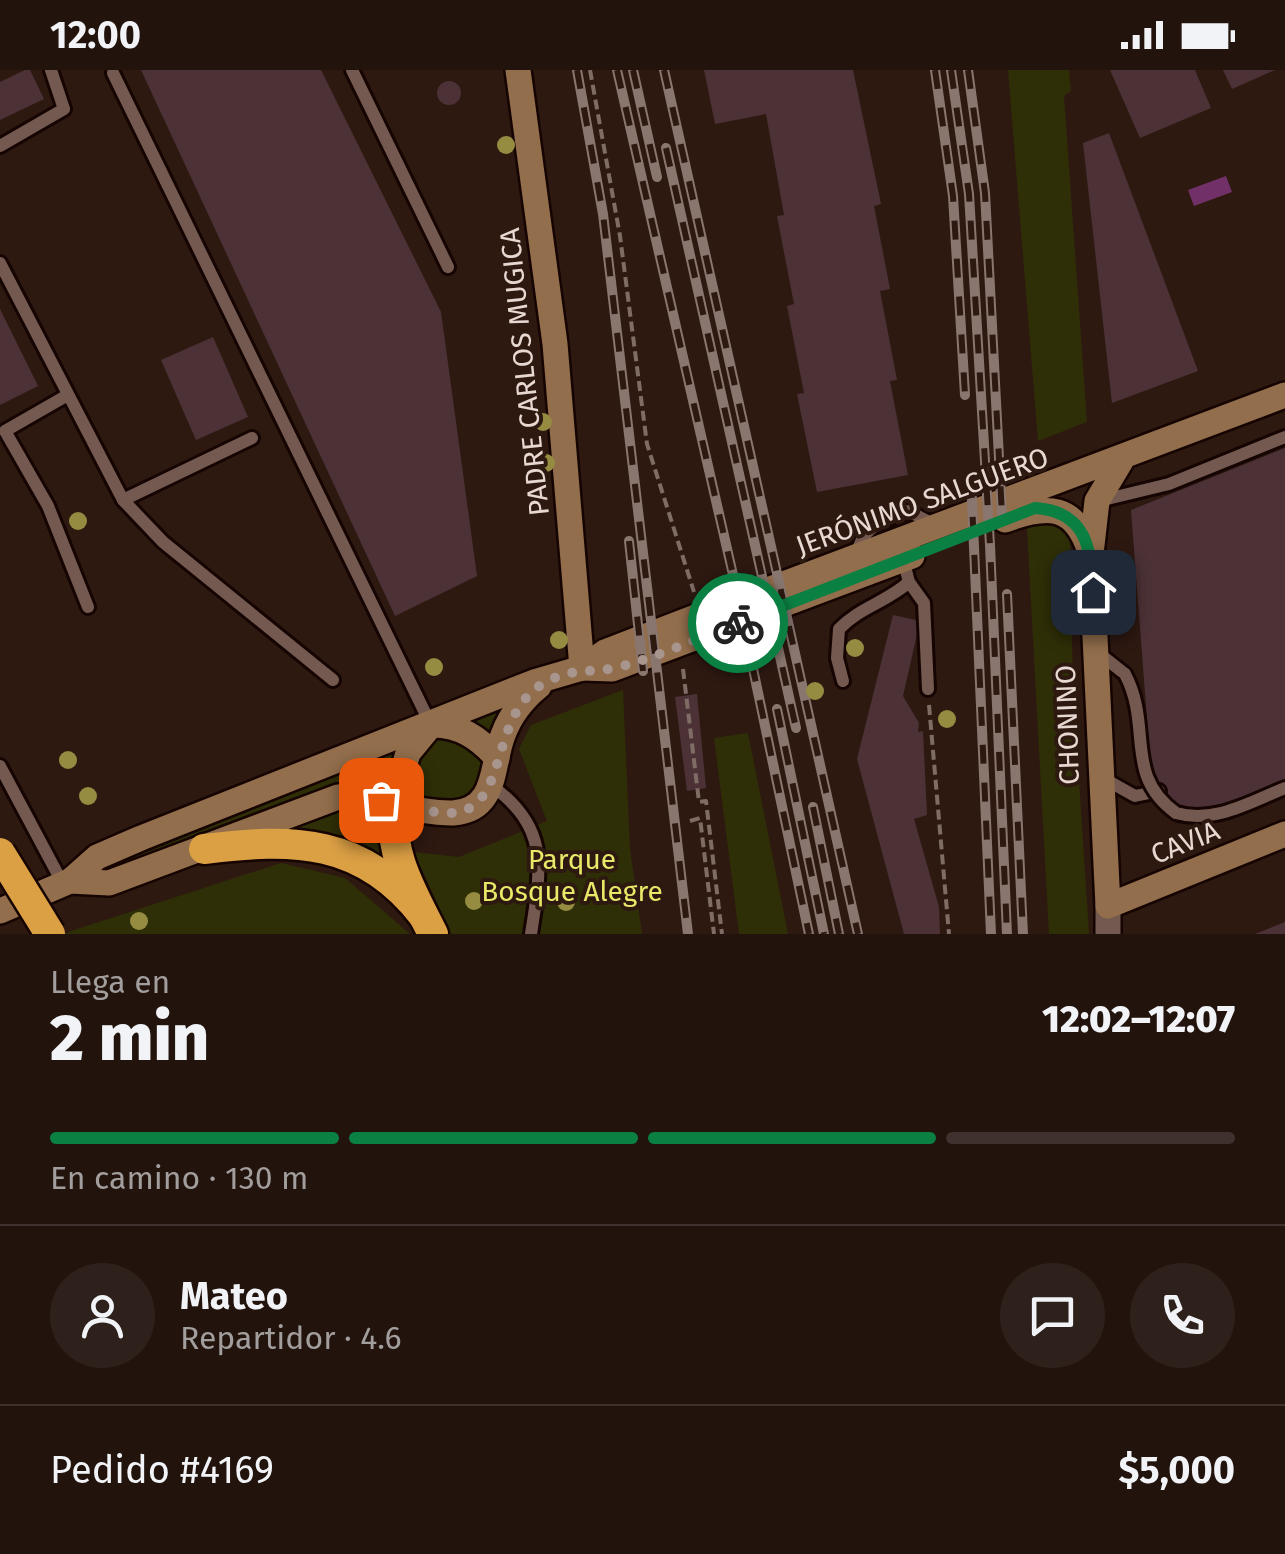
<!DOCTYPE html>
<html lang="es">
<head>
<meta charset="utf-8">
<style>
	:root { --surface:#22130d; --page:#2e201b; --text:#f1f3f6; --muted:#a29e9d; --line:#3f322e; --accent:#0b8043 }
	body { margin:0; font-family:"Fira Sans",sans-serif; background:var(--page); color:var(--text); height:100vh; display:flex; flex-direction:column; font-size:38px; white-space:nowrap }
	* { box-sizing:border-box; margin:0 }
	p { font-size:32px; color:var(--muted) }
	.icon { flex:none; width:55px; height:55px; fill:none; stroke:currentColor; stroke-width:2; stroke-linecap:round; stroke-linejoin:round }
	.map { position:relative; height:864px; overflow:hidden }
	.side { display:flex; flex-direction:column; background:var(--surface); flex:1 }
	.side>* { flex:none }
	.pin { position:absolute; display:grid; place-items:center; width:85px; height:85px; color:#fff; margin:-42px; border-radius:20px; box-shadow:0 5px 15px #0006 }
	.courier { position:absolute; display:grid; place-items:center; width:100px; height:100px; margin:-50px; border:8px solid #0b8043; border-radius:50%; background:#fff; color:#222; box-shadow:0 2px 12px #0007 }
	.overview em { font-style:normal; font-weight:800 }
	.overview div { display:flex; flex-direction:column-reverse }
	.overview { display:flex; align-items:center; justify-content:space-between; height:170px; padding:0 50px }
	h1 { font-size:65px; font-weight:800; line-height:75px }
	.bar { display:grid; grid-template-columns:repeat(4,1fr); gap:15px 10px; align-content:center; height:120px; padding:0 50px }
	.bar i { height:12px; border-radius:8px; background:var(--line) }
	.bar .on { background:var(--accent) }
	.bar p { grid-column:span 4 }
	.line { display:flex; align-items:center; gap:25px; padding:0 50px; border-top:2px solid var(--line) }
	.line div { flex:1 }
	.round { display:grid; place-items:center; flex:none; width:105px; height:105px; border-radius:52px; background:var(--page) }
	.status { display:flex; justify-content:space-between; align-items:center; height:70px; padding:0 50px; background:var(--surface); direction:ltr }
	.status svg { height:28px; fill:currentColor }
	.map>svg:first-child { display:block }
</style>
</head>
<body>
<div class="status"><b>12:00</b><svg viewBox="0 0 49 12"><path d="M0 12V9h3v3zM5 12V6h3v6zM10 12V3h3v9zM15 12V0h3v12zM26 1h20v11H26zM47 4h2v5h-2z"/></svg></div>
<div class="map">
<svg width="1285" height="864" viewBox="0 0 1285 864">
	<rect width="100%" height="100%" fill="#2e1911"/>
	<!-- green -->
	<g fill="#2f2f07">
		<path d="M 1008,0 L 1069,0 L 1071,21 L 1064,26 L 1087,352 L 1038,371 Z"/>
		<path d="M 1046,449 L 1066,458 L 1070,471 L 1073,619 L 1089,864 L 1049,864 L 1027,458 Z"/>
		<path d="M 534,620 L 479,732 L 395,733 L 410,828 L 289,772 L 109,813 L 83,798 Z"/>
		<path d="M 623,620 L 630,779 L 642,864 L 451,864 L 414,782 L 459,787 L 547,751 L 519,679 L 531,655 Z"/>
		<path d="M 748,663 L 788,864 L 739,864 L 714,668 Z"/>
		<path d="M 281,793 L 345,808 L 410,864 L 62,864 Z"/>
	</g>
	<!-- water -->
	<path fill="#723069" d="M 1226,106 L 1232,122 L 1194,136 L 1188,120 Z"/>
	<!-- building -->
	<g fill="#4c3237">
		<path d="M 25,0 L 30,0 L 44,29 L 0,50 L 0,12 Z"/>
		<path d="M 141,0 L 321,0 L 441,242 L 477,506 L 395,546 Z"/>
		<path d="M 704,0 L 853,0 L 881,134 L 874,136 L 890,219 L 880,221 L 897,310 L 890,311 L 908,405 L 817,422 L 797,324 L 804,323 L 787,236 L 794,234 L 777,146 L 784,145 L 766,44 L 715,54 Z"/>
		<path d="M 1110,0 L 1195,0 L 1211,38 L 1140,68 Z"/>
		<path d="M 1223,0 L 1275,0 L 1232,19 Z"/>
		<circle cx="449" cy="23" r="12"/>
		<path d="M 1109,63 L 1198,301 L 1112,333 L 1083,73 Z"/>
		<path d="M 0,239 L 38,316 L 0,335 Z"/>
		<path d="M 213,267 L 248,347 L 196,370 L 161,290 Z"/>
		<path d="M 1285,378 L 1285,712 L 1214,740 L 1181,738 L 1155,713 L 1150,688 L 1131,440 Z"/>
		<path d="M 893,545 L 920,551 L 903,626 L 919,653 L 918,662 L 923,661 L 927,745 L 914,749 L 939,837 L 940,864 L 904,864 L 857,689 Z"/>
		<path d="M 697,624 L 706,718 L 687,721 L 675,627 Z"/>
		<path d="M 1285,852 L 1285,864 L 1255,864 Z"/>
	</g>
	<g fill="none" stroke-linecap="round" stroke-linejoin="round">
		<!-- lane casing -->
		<g stroke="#150401" stroke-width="18">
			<g id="lane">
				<path d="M 352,0 L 448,197"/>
				<path d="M 113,3 L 431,655"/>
				<path d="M 0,76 L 64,39 L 51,0"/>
				<path d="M 0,193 L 123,430 L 163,472 L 333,610"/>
				<path d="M 66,326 L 5,361 L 48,436 L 88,537"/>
				<path d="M 123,430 L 252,368"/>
				<path d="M 1099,431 L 1169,414 L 1285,367"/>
				<path d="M 856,488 C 861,456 881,452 908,441 L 937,456"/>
				<path d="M 903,489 L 909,512 L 924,533 L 928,619"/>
				<path d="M 1096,581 L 1125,604"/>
				<path d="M 843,611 L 837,588 L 839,559 C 860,537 887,532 909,512"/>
				<path d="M 0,696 L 63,814"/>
				<path d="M 1101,707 L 1135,726 L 1159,721"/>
				<path d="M 492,716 C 550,758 541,799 531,864"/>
				<path d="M 1176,743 C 1214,754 1250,732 1285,718"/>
			</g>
		</g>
		<!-- street casing -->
		<g stroke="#150401" stroke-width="30">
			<path id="street" d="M 1108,836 L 1108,864"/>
		</g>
		<!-- secondary casing -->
		<g stroke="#150401" stroke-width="30">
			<g id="secondary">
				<path d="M 518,0 L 555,274 L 582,598"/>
				<path d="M 1121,391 L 1097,431 L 1091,484 L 1108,836 L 1285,764"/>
				<path d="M 1005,450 C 1048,434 1075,434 1090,482"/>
				<path d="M 582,598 L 612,599 L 912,486"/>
				<path d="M 394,732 L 408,683 L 431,655 C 459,654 479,668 497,688"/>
				<path d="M 70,811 L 109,813 L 338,727 C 377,725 414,744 453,743 C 498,740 491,695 503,665 C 510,646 523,629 539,616"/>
				<path d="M 0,841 L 70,811 L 97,787 L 141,768 L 534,612 L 582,598 L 605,582 L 701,545 L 1285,325"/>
			</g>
		</g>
		<!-- highway casing -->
		<g stroke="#150401" stroke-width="35">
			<g id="highway">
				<path d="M 394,732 C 388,783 411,820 433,864"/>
				<path d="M 204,779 C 293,768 363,768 423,845"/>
			</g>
		</g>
		<!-- path -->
		<g stroke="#7f6c65" stroke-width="4" stroke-dasharray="10 5" stroke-linecap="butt">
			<path d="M 590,0 L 620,166 L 647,374 L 694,522"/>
			<path d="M 683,599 L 699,732 L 706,731 L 722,864"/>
			<path d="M 929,635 L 949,864"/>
			<path d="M 690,751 L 700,748 L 714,864"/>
		</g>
		<!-- lane -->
		<use href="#lane" stroke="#73594f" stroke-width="12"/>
		<!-- street -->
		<use href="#street" stroke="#73594f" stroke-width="25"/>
		<!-- secondary -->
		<use href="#secondary" stroke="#926e4c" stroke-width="25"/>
		<!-- highway -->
		<use href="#highway" stroke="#db9f44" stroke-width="30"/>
		<!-- rail casing -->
		<g stroke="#89766f" stroke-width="10">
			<g id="rail">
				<path d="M 577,0 L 603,144 L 688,864"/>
				<path d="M 617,0 L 734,509 L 809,864"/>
				<path d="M 633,0 L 657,107"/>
				<path d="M 664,0 L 858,864"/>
				<path d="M 935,0 L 953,126 L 965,325"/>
				<path d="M 951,0 L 969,124 L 990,475 L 1007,864"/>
				<path d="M 968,0 L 985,123 L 1002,445"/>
				<path d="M 666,78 L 796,658"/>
				<path d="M 971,409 L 991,864"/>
				<path d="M 629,471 L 643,601"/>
				<path d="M 1007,524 L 1023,864"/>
				<path d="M 777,639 L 824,864"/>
				<path d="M 813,737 L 839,864"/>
			</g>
		</g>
		<!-- rail -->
		<use href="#rail" stroke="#2e1911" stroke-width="6" stroke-dasharray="19" stroke-linecap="butt"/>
		<!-- lane-bridge casing -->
		<g stroke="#150401" stroke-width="18" stroke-linecap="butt">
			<path id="lane-bridge" d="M 1125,604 C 1153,657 1123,705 1176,743"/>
		</g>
		<!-- highway-bridge casing -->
		<g stroke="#150401" stroke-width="35" stroke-linecap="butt">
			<path id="highway-bridge" d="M 0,783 L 50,864"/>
		</g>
		<!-- lane-bridge -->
		<use href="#lane-bridge" stroke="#73594f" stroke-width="12"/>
		<!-- highway-bridge -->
		<use href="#highway-bridge" stroke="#db9f44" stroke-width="30"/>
	</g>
	<!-- trees -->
	<g fill="#958b41">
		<circle cx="506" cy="75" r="9"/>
		<circle cx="543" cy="352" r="9"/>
		<circle cx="546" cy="393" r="9"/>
		<circle cx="78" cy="451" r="9"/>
		<circle cx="559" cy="570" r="9"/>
		<circle cx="855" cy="578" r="9"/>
		<circle cx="434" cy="597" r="9"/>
		<circle cx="815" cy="621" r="9"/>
		<circle cx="947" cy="649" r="9"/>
		<circle cx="68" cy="690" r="9"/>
		<circle cx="88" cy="726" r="9"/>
		<circle cx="474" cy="831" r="9"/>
		<circle cx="566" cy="832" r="9"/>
		<circle cx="139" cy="851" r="9"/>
	</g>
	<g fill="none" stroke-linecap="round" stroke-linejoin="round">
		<!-- done -->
		<path stroke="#a7958e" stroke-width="10" stroke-dasharray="0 18" d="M 381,730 C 403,734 427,743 449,743 C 513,742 485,642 548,611 C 573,598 590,603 615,598 C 656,588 698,568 738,553"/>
		<!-- route -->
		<path stroke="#0b8043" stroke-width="12" d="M 738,553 L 1035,438 C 1086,441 1092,479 1093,522"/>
	</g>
	<g text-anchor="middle" stroke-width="8" stroke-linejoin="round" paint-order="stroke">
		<!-- street labels -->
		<g font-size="28" fill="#e8d8d2" stroke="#2e1911">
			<text transform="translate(524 302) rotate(-96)" y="10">PADRE CARLOS MUGICA</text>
			<text transform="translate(922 431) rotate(-20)" y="10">JERÓNIMO SALGUERO</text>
			<text transform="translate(1067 655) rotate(-92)" y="10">CHONINO</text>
			<text transform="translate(1185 772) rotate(-22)" y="10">CAVIA</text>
		</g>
		<!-- park labels -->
		<g font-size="28" fill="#e9e868" stroke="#2e1911">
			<text x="572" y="799">Parque<tspan x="572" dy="32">Bosque Alegre</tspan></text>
		</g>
	</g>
</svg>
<div class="pin" style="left:381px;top:730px;background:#ea580c"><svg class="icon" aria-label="bag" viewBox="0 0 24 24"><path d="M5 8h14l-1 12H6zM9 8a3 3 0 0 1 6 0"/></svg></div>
<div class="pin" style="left:1093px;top:522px;background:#1f2937"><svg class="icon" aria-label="home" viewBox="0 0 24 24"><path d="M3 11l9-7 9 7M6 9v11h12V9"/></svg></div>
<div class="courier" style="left:738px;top:553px"><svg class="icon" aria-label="bike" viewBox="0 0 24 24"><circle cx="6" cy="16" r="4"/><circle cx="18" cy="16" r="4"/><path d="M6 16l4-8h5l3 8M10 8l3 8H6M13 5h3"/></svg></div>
</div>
<section class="side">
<div class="overview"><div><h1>2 min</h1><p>Llega en</p></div><em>12:02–12:07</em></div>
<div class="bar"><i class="on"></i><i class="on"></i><i class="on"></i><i></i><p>En camino · 130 m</p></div>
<div class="line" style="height:180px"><a class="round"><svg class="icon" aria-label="person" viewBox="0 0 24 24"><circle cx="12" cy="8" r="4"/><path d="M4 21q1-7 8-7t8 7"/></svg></a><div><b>Mateo</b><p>Repartidor · 4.6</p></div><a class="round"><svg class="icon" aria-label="chat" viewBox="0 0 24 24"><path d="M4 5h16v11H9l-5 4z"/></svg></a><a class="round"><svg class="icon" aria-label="phone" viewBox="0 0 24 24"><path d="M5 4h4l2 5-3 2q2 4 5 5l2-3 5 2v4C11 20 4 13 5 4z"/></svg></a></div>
<div class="line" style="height:130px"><div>Pedido #4169</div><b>$5,000</b></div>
</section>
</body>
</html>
